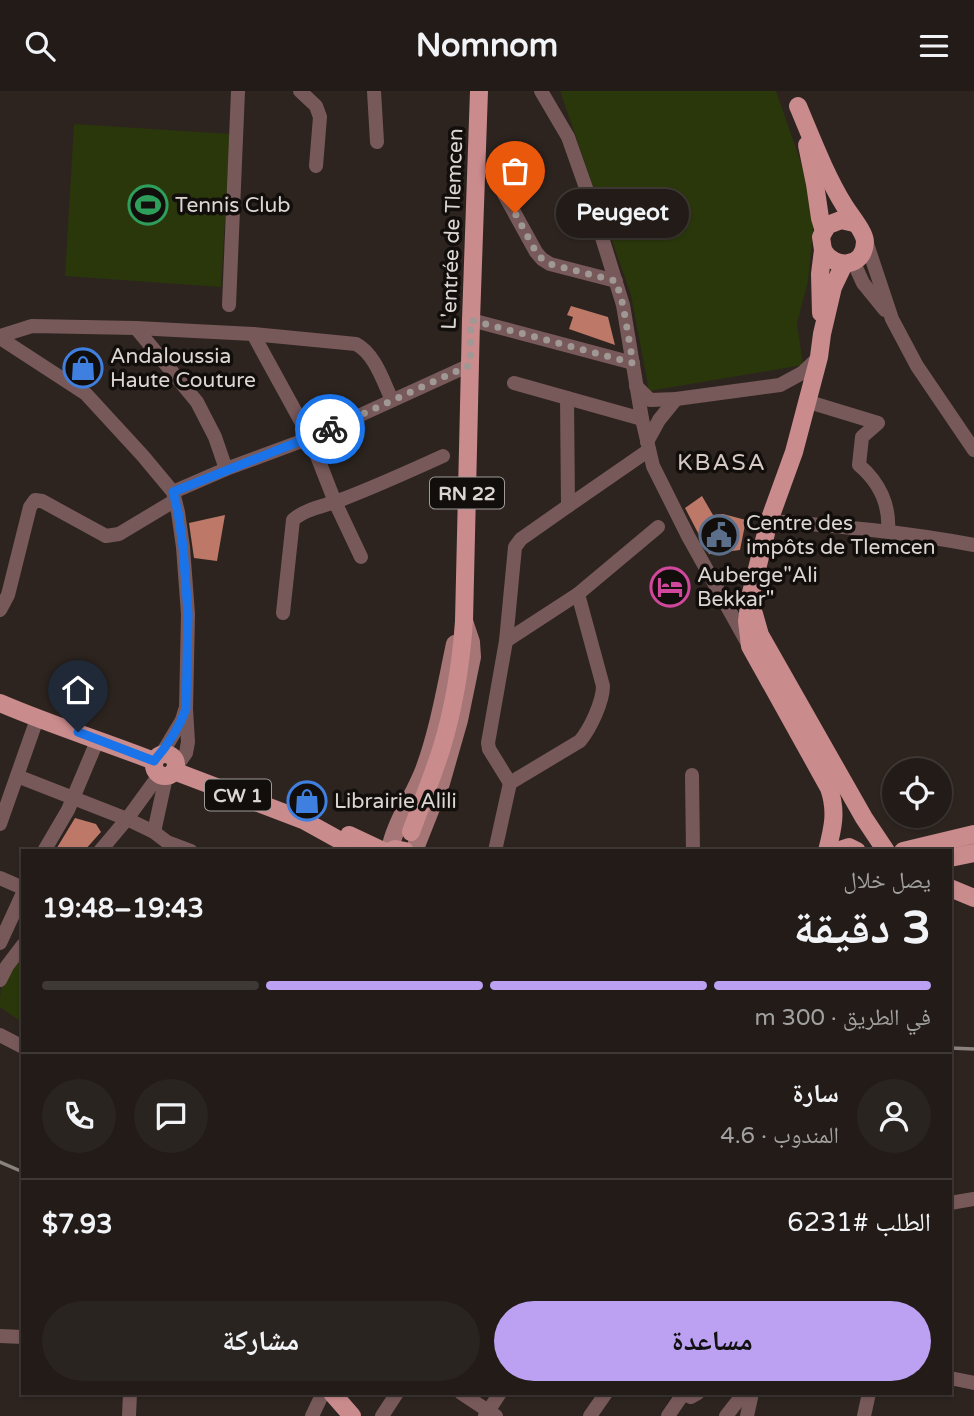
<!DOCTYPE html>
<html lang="ar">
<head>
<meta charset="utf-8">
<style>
	:root { --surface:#221b17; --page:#2a2420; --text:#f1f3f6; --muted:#a2a1a1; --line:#3f3936; --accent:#bca0f2 }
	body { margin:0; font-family:"Varela Round","Noto Naskh Arabic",sans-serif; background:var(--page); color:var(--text); direction:rtl; height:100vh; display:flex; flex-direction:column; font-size:26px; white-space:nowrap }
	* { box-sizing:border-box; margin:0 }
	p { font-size:23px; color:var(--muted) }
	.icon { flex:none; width:38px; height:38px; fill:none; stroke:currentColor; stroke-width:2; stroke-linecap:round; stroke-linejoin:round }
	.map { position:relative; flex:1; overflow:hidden; direction:ltr }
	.details { position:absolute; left:21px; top:758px; width:931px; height:546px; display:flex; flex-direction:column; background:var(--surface); border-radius:0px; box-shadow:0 2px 5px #0004,0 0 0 2px var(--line); direction:rtl }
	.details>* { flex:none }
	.tools { position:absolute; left:882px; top:667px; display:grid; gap:14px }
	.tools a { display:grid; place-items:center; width:70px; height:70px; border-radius:50%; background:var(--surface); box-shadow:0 2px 5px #0004,0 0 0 2px var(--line); font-size:35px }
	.pin { position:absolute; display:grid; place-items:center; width:60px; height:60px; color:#fff; margin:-72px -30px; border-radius:50% 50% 50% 0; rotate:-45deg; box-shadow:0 0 7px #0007 }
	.pin .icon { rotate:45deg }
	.courier { position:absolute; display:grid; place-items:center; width:70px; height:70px; margin:-35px; border:5px solid #1a73e8; border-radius:50%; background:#fff; color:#222; box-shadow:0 2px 9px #0007 }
	.bubble { position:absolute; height:49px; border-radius:24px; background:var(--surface); box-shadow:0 2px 5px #0004,0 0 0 2px var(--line); font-size:23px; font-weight:800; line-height:49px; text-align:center; direction:rtl }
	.headline em { font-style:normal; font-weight:800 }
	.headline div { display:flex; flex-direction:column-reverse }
	.headline { display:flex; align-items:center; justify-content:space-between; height:119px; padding:0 21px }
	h1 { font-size:46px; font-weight:800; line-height:52px }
	.bar { display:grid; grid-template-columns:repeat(4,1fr); gap:10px 7px; align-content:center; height:84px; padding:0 21px }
	.bar i { height:9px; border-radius:5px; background:var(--line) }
	.bar .current { background:var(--accent) }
	.bar p { grid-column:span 4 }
	.line { display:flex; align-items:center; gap:18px; padding:0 21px; border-top:2px solid var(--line) }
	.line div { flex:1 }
	.round { display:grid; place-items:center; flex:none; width:74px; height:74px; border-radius:37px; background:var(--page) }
	.action { display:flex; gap:14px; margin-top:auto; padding:14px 21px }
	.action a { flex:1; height:80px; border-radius:42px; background:var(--accent); color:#111; font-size:28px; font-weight:800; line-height:80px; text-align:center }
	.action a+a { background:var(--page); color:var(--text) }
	header { display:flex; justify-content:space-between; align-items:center; height:91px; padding:0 21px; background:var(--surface); font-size:32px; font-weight:800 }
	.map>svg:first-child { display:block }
</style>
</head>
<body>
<header><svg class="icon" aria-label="menu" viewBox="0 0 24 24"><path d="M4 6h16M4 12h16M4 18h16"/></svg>Nomnom<svg class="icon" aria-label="search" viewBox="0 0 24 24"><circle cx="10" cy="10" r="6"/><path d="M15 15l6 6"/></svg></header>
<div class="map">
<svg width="974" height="1325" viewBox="0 0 974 1325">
	<rect width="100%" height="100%" fill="#2d241f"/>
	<!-- green -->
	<g fill="#2a370b">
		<path d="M 560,0 L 776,0 L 800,69 L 815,120 L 808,190 L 797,232 L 803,274 L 649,300 L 631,204 Z"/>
		<path d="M 74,33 L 230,43 L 221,196 L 65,185 Z"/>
		<path d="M 18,868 L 23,871 L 23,932 L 0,916 C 0,891 3,888 18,868 Z"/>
	</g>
	<!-- building -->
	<g fill="#bd7868">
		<path d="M 571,215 L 608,226 L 615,254 L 569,238 L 573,226 L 567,224 Z"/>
		<path d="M 702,405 L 713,424 L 723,423 L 746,429 L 740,459 L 709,463 L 685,417 Z"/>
		<path d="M 225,424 L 217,470 L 194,467 L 189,432 Z"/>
		<path d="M 75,727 L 96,733 L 101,741 L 84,760 L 55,760 Z"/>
	</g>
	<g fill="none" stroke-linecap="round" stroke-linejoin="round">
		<!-- minor -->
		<g stroke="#78595a" stroke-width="14">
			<path d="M 300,0 L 316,15 L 320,26 L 316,75"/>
			<path d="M 374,0 L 377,51"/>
			<path d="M 541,0 L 568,46 L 591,111 L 623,214 L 642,328 L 653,375 L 688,445 L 747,551"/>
			<path d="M 504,103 L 536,161 L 542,168 L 550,173 L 616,190"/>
			<path d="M 865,147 L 892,228 L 917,275 L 974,359"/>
			<path d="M 853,170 L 863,192 L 885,219"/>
			<path d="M 229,214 L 238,0"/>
			<path d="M 471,229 L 633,272"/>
			<path d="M 136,237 L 197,311 L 215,346 L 226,378"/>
			<path d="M 253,243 L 310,347 L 335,411 L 361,466"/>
			<path d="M 0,245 L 32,235 L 136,237 L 253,243 L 356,253 C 375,263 383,290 392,309"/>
			<path d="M 0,247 L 86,303 L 143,365 L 173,401 L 178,421 L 183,456 L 188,523 L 186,618 L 188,651 L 186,662 L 176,676"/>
			<path d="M 514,292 L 642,328"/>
			<path d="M 636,295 L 650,309 L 676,308 L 780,294 L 802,282 L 819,266"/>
			<path d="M 809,311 L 878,332 L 862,346 L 859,374 C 879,391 890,414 888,440"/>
			<path d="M 647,351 L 659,329 L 676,308"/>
			<path d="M 173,401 L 226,378 L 310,347 L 470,274"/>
			<path d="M 568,415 L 649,359"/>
			<path d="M 769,430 C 838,435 906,441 974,454"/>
			<path d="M 0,519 L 8,504 L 30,416 L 35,409 L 42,410 L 106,445 L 119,443 L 174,410"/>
			<path d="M 283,522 L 293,429 C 306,417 327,415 343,408 C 377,395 410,380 443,365"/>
			<path d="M 506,550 L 578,503 L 658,436"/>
			<path d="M 161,664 L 182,629 L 185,619"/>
			<path d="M 692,684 L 693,760"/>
			<path d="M 17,685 L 127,728 L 154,741 L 167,751 L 191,760"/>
			<path d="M 510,692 L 489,658 L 488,652 L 506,550 L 515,456 L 521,448 L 568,415 L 567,307"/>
			<path d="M 0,733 L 37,628"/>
			<path d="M 154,741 L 166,686"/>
			<path d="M 44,760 L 68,719 L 98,648"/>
			<path d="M 100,760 L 127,728 L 159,684"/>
			<path d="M 495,760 L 510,692 L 580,650 C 590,638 603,611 603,595 L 578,503"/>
			<path d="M 0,787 L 23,797"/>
			<path d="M 0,852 L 23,802"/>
			<path d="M 0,889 L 7,875 L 23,854"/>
			<path d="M 0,944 L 23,956"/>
			<path d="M 950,1112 L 974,1108"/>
			<path d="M 0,1245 L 23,1246"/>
			<path d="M 950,1287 L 974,1292"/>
			<path d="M 461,1302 L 496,1325"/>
			<path d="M 682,1302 L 691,1306 L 698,1302"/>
			<path d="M 129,1325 L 130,1302"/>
			<path d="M 312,1325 L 323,1302"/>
			<path d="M 382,1325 L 397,1302"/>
			<path d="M 485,1325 L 500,1302"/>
			<path d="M 590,1325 L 606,1302"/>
			<path d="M 668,1325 L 683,1303"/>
			<path d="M 726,1325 L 744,1302"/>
			<path d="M 747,1325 L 752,1302"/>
			<path d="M 864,1325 L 869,1302"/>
		</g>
		<!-- secondary -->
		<g stroke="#a67677" stroke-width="18">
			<path d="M 390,759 C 394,734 414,705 424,679 C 439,638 446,595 455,553"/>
			<path d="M 414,760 L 441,692 L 459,629 L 472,566 L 471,551 L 464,530"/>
			<path d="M 946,760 L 974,753"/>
		</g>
		<!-- primary -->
		<g stroke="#ca8b8d" stroke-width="18">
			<path d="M 798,15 C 812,48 825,83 844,114 C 850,124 865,141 865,151 C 864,177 834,179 823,159"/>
			<path d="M 807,54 L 815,93 L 820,127 L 824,140"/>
			<path d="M 821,222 L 820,183 L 823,159 L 821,146 L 824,140 L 828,134 L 841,129 L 854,132"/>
			<path d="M 754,523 L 760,544 L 864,727 L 886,760"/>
			<path d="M 0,612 C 51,634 103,650 154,670"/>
			<circle cx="165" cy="674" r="11"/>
			<path d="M 174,680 L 303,729 L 359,760"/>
			<path d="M 411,741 C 421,714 432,687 441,659 C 454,617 461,574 464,530 L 471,229 L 479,0"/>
			<path d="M 349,744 L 383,760"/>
			<path d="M 390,760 L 395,758 L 405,760"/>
			<path d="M 827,760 C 833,737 837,720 829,697 L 750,555 L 747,530 L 750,506 L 769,430 L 794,361 L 819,266 L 822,243 L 833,196 L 844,173"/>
			<path d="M 837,760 L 849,756 L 857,760"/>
			<path d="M 903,760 L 974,743"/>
			<path d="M 950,767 L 974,762"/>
			<path d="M 950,797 L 974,807"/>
			<path d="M 332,1302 L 352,1325"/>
		</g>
		<!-- rail -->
		<g stroke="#8a827e" stroke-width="3.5">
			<path d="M 950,957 L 974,958"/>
			<path d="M 0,1071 L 23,1081"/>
		</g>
	</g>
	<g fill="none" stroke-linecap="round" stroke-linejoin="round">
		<!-- done -->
		<path stroke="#9f9894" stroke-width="7" stroke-dasharray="0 12.6" d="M 330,338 L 470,274 L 471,229 L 633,272 L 623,214 L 616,190 L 550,173 L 542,168 L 536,161 L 515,122"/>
		<!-- route -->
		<path stroke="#1a73e8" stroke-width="9" d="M 78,641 L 154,670 C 167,655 179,637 186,618 L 188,523 L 183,456 L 178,421 L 173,401 L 330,338"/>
	</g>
	<!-- icons -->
	<defs>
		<g id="stadium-ring" transform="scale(2.0125)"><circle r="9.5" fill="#120e0c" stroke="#2e9e5b" stroke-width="1.5"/><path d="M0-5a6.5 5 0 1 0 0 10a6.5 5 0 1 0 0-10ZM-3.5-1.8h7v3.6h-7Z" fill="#2e9e5b"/></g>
		<g id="shop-ring" transform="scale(2.0125)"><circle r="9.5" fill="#120e0c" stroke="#3f7fe0" stroke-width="1.5"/><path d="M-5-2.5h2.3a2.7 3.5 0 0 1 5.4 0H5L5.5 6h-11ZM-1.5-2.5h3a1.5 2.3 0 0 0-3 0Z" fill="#3f7fe0"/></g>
		<g id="civic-ring" transform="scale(2.0125)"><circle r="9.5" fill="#120e0c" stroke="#5c6f8a" stroke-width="1.5"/><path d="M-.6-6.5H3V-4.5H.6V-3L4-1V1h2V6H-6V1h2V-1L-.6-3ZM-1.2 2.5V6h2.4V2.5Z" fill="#5c6f8a"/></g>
		<g id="hotel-ring" transform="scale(2.0125)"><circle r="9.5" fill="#120e0c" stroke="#d1479c" stroke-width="1.5"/><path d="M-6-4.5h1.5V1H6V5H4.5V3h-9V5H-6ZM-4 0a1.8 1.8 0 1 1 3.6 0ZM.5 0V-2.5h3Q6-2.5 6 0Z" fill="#d1479c"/></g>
	</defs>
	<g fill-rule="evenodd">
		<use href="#stadium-ring" x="148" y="114"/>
		<use href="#shop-ring" x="83" y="277"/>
		<use href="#civic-ring" x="719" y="444"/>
		<use href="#hotel-ring" x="670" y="496"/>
		<use href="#shop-ring" x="307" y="710"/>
	</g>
	<g text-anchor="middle" stroke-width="7" stroke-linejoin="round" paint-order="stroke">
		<!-- shield labels -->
		<g fill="#120e0c" stroke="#9f9a97" stroke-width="2">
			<rect x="430" y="386.5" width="74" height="31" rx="5"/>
			<rect x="205" y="688.5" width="66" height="31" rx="5"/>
		</g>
		<g font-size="19" font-weight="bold" fill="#dcd6d3">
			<text x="467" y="409">RN 22</text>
			<text x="238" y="711">CW 1</text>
		</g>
		<!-- poi labels -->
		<g font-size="21" fill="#dcd6d3" stroke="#120e0c" text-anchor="start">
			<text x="175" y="121">Tennis Club</text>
			<text x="110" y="272">Andaloussia<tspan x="110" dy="24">Haute Couture</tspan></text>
			<text x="746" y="439">Centre des<tspan x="746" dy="24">impôts de Tlemcen</tspan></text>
			<text x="697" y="491">Auberge"Ali<tspan x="697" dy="24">Bekkar"</tspan></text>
			<text x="334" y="717">Librairie Alili</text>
		</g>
		<!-- street labels -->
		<g font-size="21" fill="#dcd6d3" stroke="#120e0c">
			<text transform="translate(452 138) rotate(-88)" y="7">L'entrée de Tlemcen</text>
		</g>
		<!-- neighbourhood labels -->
		<g font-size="23" letter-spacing="2" fill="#d6c9c3" stroke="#120e0c">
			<text x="722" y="379">KBASA</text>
		</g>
	</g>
</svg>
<div class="tools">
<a><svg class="icon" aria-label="locate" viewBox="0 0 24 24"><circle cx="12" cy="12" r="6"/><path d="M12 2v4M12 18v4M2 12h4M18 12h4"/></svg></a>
</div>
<div class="pin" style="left:515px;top:122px;background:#ea580c"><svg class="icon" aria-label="bag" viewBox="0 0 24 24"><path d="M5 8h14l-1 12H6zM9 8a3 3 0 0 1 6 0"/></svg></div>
<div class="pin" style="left:78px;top:641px;background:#1f2937"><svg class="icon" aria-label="home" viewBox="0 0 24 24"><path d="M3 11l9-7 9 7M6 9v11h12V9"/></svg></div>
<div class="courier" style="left:330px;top:338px"><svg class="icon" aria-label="bike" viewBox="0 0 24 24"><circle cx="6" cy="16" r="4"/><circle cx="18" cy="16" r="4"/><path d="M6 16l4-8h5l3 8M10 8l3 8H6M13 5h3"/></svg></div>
<div class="bubble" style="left:556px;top:98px;width:133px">Peugeot</div>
<section class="details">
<div class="headline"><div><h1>3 دقيقة</h1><p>يصل خلال</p></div><em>19:43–19:48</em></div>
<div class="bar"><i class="current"></i><i class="current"></i><i class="current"></i><i></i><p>في الطريق · 300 m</p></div>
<div class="line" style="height:126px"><a class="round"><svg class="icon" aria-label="person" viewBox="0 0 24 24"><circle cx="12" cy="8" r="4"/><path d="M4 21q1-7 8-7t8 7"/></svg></a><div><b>سارة</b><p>المندوب · 4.6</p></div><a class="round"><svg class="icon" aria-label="chat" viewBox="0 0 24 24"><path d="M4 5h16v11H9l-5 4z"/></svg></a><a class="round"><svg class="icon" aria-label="phone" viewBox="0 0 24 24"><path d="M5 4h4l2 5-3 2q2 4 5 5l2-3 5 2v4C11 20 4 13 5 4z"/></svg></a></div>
<div class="line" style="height:91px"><div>الطلب #6231</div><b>$7.93</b></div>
<div class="action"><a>مساعدة</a><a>مشاركة</a></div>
</section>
</div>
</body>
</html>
